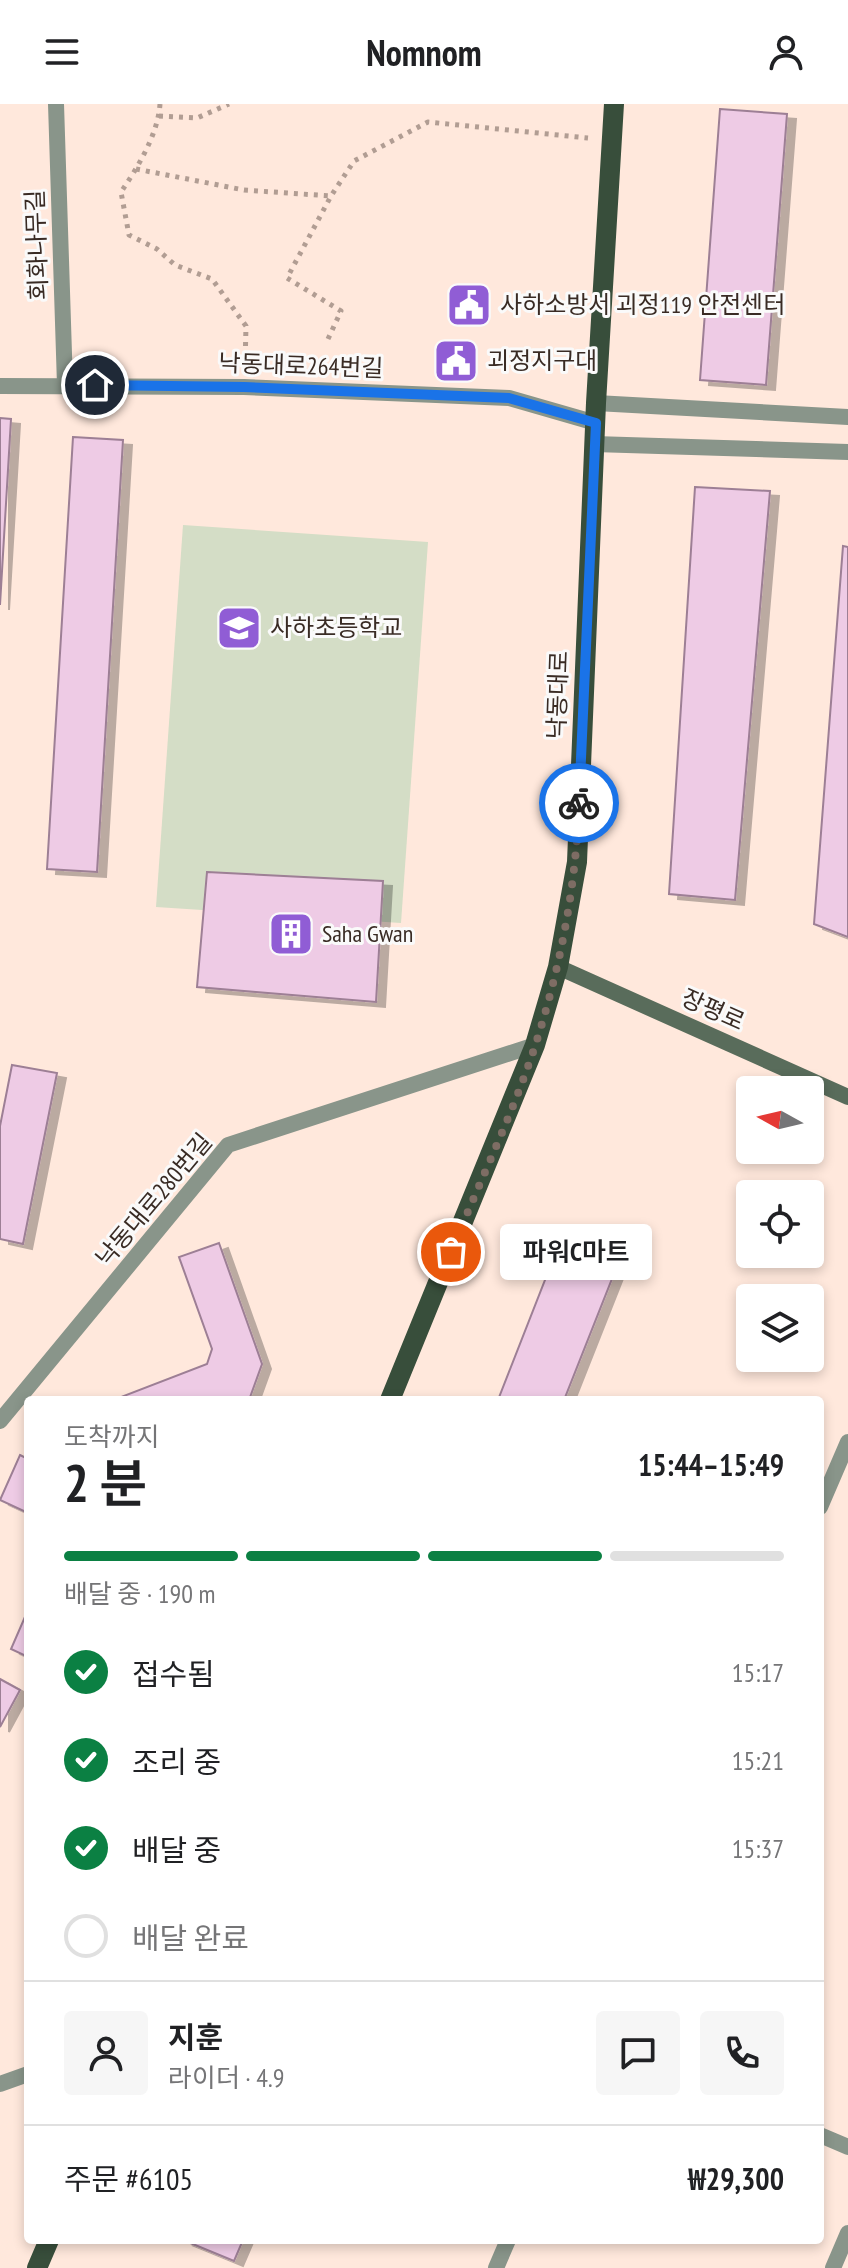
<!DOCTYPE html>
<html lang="ko">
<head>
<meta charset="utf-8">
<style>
	:root { --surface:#fff; --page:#f6f6f6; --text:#202124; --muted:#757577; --line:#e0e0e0; --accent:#0b8043 }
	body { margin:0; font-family:"PT Sans Narrow","Noto Sans KR",sans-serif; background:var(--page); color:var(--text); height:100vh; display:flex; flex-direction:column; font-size:30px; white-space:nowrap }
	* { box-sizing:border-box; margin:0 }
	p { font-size:26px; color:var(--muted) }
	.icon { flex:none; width:44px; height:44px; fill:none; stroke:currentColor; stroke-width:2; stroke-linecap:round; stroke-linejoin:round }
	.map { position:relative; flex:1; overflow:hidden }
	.drawer { position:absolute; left:24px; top:1292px; width:800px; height:848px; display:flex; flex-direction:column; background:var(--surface); border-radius:8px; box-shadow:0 4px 12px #0003 }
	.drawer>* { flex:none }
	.needle { width:52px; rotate:278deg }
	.tools { position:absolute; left:736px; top:972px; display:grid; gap:16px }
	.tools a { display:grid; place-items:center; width:88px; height:88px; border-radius:8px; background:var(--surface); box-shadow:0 4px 12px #0003; font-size:40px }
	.pin { position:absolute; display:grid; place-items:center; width:68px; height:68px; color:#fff; margin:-34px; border:4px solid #fff; border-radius:50%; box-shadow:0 2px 8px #0007 }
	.courier { position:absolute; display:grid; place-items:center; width:80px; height:80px; margin:-40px; border:6px solid #1a73e8; border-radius:50%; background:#fff; color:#222; box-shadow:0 2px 10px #0007 }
	.bubble { position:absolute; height:56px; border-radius:8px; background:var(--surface); box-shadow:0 4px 12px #0003; font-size:26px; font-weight:600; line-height:56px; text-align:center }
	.summary em { font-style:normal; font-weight:600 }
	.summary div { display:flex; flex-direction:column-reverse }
	.summary { display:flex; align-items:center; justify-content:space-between; height:136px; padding:0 40px }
	h1 { font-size:52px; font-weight:600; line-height:60px }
	.bar { display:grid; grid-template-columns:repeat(4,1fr); gap:12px 8px; align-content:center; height:96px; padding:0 40px }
	.bar i { height:10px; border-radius:6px; background:var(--line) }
	.bar .current { background:var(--accent) }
	.bar p { grid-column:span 4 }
	.line { display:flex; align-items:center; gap:20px; padding:0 40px; border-top:2px solid var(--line) }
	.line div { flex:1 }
	.round { display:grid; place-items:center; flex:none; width:84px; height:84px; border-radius:8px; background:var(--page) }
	ol { padding:0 40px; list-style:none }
	li { display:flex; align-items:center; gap:24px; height:88px }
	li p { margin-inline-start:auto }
	li .icon { padding:8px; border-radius:50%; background:var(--accent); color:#fff; stroke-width:4 }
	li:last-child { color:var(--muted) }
	li i { width:44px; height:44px; border:4px solid var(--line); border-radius:50% }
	header { display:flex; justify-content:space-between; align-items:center; height:104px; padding:0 40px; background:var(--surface); font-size:36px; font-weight:600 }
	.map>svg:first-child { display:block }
</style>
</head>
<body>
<header><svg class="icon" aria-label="menu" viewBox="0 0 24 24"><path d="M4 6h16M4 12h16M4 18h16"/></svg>Nomnom<svg class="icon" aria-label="person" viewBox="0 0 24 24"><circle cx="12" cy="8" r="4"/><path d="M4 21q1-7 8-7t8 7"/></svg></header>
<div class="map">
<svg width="848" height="2164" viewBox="0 0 848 2164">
	<defs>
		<filter id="shadow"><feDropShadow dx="9" dy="5" stdDeviation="0" flood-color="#0004"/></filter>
	</defs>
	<rect width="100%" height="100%" fill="#ffe8dc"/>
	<!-- green -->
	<path fill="#d4ddc6" d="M 183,421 L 428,438 L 401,819 L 156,803 Z"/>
	<!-- building -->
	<g fill="#eecbe5" stroke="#9d7f95" stroke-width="2" filter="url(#shadow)">
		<path d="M 720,5 L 787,10 L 766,281 L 700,276 Z"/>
		<path d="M 0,314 L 11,315 L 0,501 Z"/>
		<path d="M 73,333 L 123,336 L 97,768 L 47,765 Z"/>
		<path d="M 695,383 L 770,387 L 735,796 L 669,790 Z"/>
		<path d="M 843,442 L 848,443 L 848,833 L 814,820 Z"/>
		<path d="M 207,768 L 383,777 L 376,898 L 197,883 Z"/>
		<path d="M 12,961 L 57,969 L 23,1140 L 0,1135 L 0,1022 Z"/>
		<path d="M 563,1130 L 621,1152 L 564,1296 L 498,1296 Z"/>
		<path d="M 219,1139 L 262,1260 L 249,1296 L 122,1296 L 121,1293 L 207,1260 L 212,1245 L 179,1153 Z"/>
		<path d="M 20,1351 L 28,1355 L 28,1409 L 0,1396 Z"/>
		<path d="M 28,1506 L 28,1553 L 11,1545 Z"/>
		<path d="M 0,1575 L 20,1586 L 0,1623 Z"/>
		<path d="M 183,2136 L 243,2136 L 234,2157 Z"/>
	</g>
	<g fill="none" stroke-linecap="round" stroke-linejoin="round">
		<!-- path -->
		<g stroke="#b19d93" stroke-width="5" stroke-dasharray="4 6" stroke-linecap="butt">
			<path d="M 160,0 C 158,30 138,63 121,88 L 129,131 L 157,145 L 175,161 L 212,175 L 246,222 L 245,262"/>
			<path d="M 159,12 L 197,14 L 229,0"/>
			<path d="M 136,65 L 244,86 L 331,92 L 354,57 L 428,18 L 588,34"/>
			<path d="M 328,235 L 341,207 L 287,174 L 331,92"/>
		</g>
		<!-- street -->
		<g stroke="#89958a" stroke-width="16">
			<path d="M 56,0 L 65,281"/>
			<path d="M 0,282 L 244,283 L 509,294 L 596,319"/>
			<path d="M 596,299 L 848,313"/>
			<path d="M 594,340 L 848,348"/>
			<path d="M 0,1317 L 228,1041 L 535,941"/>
			<path d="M 820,1403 L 848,1338"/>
			<path d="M 0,1980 L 28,1970"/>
			<path d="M 820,2031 L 848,2043"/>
			<path d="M 496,2164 L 508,2136"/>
			<path d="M 833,2164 L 848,2129"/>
		</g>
		<!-- secondary -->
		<path stroke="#596c5b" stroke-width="16" d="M 558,863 L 848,993"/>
		<!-- primary -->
		<g stroke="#384e3b" stroke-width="20">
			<path d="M 390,1296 L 535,941 L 558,863 L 577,758 L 596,299 L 614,0"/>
			<path d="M 37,2164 L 49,2136"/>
		</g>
	</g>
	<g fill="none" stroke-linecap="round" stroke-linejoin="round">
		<!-- done -->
		<path stroke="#7e6d64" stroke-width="8" stroke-dasharray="0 14.4" d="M 451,1148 C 479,1079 513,1010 536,939 C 561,861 576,781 579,699"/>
		<!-- route -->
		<path stroke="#1a73e8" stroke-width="10" d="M 95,281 L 244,283 L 509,294 L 596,319 L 579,699"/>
	</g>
	<!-- icons -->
	<defs>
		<g id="civic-square" transform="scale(2.3)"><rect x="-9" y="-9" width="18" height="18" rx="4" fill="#905dd5" stroke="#fafafa"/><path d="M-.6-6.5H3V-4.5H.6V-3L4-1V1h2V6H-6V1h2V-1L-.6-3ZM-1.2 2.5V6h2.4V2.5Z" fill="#fff"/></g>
		<g id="school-square" transform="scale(2.3)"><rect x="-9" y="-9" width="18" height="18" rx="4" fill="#905dd5" stroke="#fafafa"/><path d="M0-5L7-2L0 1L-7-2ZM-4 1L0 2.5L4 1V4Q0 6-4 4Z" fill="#fff"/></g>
		<g id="building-square" transform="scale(2.3)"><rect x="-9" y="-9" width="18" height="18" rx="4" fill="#905dd5" stroke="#fafafa"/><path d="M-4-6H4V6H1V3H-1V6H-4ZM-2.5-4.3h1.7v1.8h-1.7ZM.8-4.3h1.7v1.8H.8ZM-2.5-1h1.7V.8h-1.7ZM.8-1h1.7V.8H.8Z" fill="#fff"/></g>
	</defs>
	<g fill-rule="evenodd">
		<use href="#civic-square" x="469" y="201"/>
		<use href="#civic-square" x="456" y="257"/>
		<use href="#school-square" x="239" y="524"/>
		<use href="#building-square" x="291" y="830"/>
	</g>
	<g text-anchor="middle" stroke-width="6" stroke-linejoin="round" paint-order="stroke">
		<!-- street labels -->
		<g font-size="24" fill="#392b24" stroke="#fafafa">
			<text transform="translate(37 141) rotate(-92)" y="8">회화나무길</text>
			<text transform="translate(301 262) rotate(2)" y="8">낙동대로264번길</text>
			<text transform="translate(558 591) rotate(-88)" y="8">낙동대로</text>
			<text transform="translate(713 906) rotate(24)" y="8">장평로</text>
			<text transform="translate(154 1096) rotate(-50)" y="8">낙동대로280번길</text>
		</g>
		<!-- poi labels -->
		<g font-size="24" fill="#392b24" stroke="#fafafa" text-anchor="start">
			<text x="500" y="209">사하소방서 괴정119 안전센터</text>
			<text x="487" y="265">괴정지구대</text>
			<text x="270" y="532">사하초등학교</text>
			<text x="322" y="838">Saha Gwan</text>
		</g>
	</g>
</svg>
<div class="tools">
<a><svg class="needle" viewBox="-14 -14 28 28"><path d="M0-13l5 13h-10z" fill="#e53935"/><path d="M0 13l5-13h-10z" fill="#757577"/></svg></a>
<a><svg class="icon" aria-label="locate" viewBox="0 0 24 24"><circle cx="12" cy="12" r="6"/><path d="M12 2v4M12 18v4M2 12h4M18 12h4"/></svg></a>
<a><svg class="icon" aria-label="layers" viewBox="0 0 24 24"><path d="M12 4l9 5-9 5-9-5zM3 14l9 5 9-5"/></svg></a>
</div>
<div class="pin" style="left:451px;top:1148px;background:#ea580c"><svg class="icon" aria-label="bag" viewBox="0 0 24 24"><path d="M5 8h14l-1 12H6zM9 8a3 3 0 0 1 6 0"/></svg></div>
<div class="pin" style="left:95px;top:281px;background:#1f2937"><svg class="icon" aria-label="home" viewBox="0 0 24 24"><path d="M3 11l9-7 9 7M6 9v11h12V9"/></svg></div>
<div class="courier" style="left:579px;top:699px"><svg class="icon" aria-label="bike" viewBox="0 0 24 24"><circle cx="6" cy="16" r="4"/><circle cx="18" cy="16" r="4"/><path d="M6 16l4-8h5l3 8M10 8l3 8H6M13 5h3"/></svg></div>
<div class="bubble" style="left:500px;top:1120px;width:152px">파워C마트</div>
<section class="drawer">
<div class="summary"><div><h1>2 분</h1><p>도착까지</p></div><em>15:44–15:49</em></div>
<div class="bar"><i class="current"></i><i class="current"></i><i class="current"></i><i></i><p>배달 중 · 190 m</p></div>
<ol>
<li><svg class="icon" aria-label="check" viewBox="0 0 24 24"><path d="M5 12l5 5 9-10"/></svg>접수됨<p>15:17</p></li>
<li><svg class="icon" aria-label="check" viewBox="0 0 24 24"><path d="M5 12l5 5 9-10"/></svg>조리 중<p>15:21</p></li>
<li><svg class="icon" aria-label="check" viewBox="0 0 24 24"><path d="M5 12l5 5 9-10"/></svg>배달 중<p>15:37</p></li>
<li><i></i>배달 완료</li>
</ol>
<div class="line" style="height:144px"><a class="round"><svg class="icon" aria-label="person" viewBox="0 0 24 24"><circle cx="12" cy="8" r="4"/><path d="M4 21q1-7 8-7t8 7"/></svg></a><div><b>지훈</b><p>라이더 · 4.9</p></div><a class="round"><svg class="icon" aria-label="chat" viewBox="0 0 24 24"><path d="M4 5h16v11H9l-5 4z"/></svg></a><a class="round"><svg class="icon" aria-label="phone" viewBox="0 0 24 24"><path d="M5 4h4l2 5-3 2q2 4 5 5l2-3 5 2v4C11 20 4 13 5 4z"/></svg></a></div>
<div class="line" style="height:104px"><div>주문 #6105</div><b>₩29,300</b></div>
</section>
</div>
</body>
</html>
